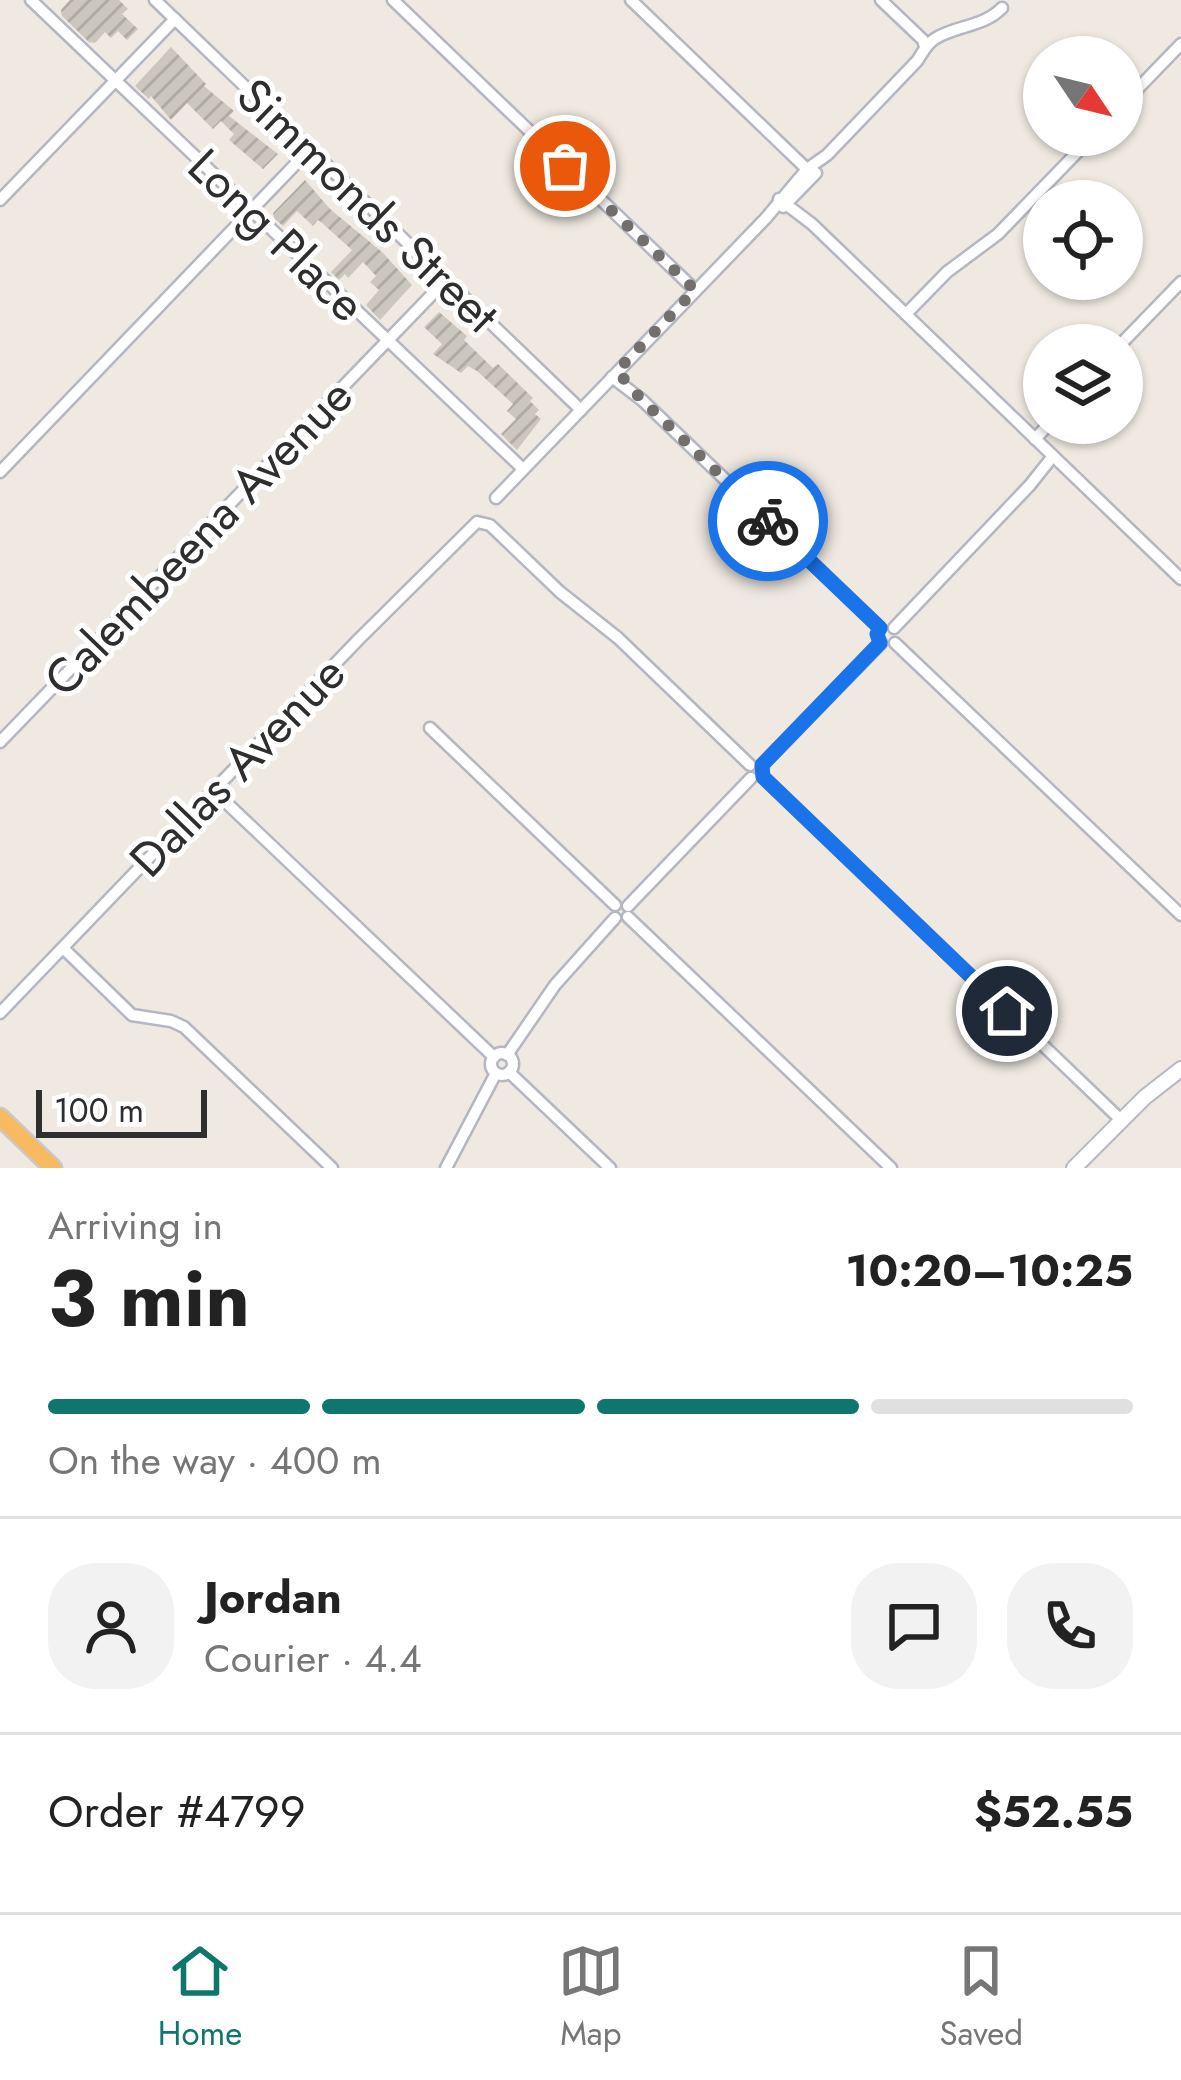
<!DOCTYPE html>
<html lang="en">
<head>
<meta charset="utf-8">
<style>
	:root { --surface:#fff; --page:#f2f2f2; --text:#222; --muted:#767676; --line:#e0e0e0; --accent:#0f766e }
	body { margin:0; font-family:Jost,sans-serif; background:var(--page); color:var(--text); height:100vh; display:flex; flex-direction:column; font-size:45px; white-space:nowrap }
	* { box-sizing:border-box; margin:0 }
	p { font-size:39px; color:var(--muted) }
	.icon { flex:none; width:66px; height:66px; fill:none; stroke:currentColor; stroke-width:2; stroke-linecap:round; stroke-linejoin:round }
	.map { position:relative; height:1168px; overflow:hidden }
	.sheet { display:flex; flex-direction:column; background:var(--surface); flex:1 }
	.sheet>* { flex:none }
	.needle { width:78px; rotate:125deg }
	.tools { position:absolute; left:1023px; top:36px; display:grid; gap:24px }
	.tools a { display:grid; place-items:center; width:120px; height:120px; border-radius:50%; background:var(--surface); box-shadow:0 3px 9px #0004; font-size:60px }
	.scale { position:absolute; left:36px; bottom:30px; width:171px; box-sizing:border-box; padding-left:12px; border:6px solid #2e2e2e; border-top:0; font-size:33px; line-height:42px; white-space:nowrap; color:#2e2e2e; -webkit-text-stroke:9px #fff; paint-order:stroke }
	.pin { position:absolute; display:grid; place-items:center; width:102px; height:102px; color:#fff; margin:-51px; border:6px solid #fff; border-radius:50%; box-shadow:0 3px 12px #0007 }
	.courier { position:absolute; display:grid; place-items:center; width:120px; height:120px; margin:-60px; border:9px solid #1a73e8; border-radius:50%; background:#fff; color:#222; box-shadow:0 3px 15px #0007 }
	.summary em { font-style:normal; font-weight:700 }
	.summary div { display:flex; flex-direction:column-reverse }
	.summary { display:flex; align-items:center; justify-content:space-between; height:204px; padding:0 48px }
	h1 { font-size:78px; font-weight:700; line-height:90px }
	.bar { display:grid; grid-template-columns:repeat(4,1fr); gap:18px 12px; align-content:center; height:144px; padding:0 48px }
	.bar i { height:15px; border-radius:9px; background:var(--line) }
	.bar .on { background:var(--accent) }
	.bar p { grid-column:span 4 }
	.line { display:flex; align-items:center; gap:30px; padding:0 48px; border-top:3px solid var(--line) }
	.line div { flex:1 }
	.round { display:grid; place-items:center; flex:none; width:126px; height:126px; border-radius:48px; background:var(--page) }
	.dock { display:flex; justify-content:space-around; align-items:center; height:168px; border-top:3px solid var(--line); background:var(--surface); font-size:33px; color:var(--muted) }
	.dock a { display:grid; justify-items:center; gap:6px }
	.dock .on { color:var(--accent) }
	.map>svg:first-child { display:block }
</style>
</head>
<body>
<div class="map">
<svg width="1181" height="1168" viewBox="0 0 1181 1168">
	<defs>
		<pattern id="building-hatch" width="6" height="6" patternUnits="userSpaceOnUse" patternTransform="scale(3)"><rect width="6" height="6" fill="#cbc7bf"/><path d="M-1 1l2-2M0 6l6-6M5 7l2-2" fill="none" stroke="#afaba4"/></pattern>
	</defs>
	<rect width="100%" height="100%" fill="#efe9e1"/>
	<!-- building -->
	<g fill="url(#building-hatch)">
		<path d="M 70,0 L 119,0 L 128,9 L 122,14 L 138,29 L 127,40 L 118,31 L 111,38 L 105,32 L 95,43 L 89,42 L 62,16 L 61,10 Z"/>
		<path d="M 171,47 L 206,84 L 204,86 L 234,111 L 229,116 L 278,154 L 263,169 L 229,140 L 234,134 L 221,121 L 213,129 L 187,103 L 171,120 L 151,96 L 149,99 L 135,86 Z"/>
		<path d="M 305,180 L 330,209 L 382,252 L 412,285 L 380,320 L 366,305 L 379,290 L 370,282 L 376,276 L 363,262 L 348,278 L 345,274 L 339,280 L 331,272 L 352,250 L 322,223 L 318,220 L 313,226 L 297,211 L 283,226 L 274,218 L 273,213 Z"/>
		<path d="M 439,312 L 467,336 L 464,340 L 493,368 L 498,364 L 533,398 L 530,401 L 539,410 L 535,414 L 541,419 L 517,450 L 501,434 L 516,419 L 507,411 L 513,404 L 477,371 L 468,366 L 461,373 L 433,354 L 442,344 L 424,327 Z"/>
	</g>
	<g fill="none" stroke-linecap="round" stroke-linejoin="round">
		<!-- minor casing -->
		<g stroke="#b4b7c1" stroke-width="15">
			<g id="minor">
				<path d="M 31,0 L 523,469"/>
				<path d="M 155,0 L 581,410"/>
				<path d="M 393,0 L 695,290"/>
				<path d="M 631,0 L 813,175"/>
				<path d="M 881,0 L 923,40 L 925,47"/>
				<path d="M 1122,105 L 1181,44"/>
				<path d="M 779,199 L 812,224 L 1181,579"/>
				<path d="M 0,200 L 175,19"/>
				<path d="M 783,207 L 816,173"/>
				<path d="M 906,314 L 947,272 L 998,234 L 1094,135"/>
				<path d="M 1120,345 L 1181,282"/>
				<path d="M 612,377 L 642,400 L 880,628"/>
				<path d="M 1035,439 L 1050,423"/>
				<path d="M 0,472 L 310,149"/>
				<path d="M 496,498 L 766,218 L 807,169 L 827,155 L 917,61 C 923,52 927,43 936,38 C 958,25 983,27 1002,8"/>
				<path d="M 894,628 L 1030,485 L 1053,456"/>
				<path d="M 895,643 L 1181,915"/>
				<path d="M 430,728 L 615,905"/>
				<path d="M 0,742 L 446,280"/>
				<path d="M 762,765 L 881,643"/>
				<path d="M 763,777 L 1121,1120"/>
				<path d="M 214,791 L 494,1057"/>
				<path d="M 628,906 L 751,778"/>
				<path d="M 628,917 L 891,1168"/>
				<path d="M 63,948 L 132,1015 L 171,1021 L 184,1027 L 332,1168"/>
				<path d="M 0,1013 L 359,639 L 477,522 L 490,525 L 560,592 L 618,638 L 750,765"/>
				<circle cx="502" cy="1064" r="11"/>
				<path d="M 507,1055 L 555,985 L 615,918"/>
				<path d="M 509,1072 L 610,1168"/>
				<path d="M 446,1168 L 496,1073"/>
			</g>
		</g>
		<!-- tertiary casing -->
		<g stroke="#b4b7c1" stroke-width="18">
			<path id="tertiary" d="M 1074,1168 L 1145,1097 L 1181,1069"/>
		</g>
		<!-- trunk casing -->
		<g stroke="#c9c9c9" stroke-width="21">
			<path id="trunk" d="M 0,1117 L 53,1168"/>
		</g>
		<!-- minor -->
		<use href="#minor" stroke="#fff" stroke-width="10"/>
		<!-- tertiary -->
		<use href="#tertiary" stroke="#fff" stroke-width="14"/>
		<!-- trunk -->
		<use href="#trunk" stroke="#f8ba60" stroke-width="16"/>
	</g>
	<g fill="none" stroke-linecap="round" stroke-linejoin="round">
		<!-- done -->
		<path stroke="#726f6d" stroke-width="12" stroke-dasharray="0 21.6" d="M 565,166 L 695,290 L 617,371 L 642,400 L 768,521"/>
		<!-- route -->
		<path stroke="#1a73e8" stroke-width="15" d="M 768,521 L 880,628 L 877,634 L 880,643 L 762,765 L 763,777 L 1007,1011"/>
	</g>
	<g text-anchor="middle" stroke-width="10" stroke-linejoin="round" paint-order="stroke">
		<!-- street labels -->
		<g font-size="48" fill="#2e2e2e" stroke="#fff">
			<text transform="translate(368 205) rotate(44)" y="17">Simmonds Street</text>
			<text transform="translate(277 235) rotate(44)" y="17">Long Place</text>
			<text transform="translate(198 537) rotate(-46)" y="17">Calembeena Avenue</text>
			<text transform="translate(237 766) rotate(-46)" y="17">Dallas Avenue</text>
		</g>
	</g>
</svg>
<div class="tools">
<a><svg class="needle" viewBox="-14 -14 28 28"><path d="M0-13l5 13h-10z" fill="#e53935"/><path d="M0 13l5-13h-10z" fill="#767676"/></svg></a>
<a><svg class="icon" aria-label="locate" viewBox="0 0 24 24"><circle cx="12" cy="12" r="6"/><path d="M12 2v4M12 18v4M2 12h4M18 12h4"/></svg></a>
<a><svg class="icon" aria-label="layers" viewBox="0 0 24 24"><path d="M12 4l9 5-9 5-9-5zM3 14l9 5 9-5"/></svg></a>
</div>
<div class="scale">100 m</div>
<div class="pin" style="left:565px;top:166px;background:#ea580c"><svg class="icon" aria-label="bag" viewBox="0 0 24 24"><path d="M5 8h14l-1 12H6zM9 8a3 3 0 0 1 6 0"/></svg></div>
<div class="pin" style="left:1007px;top:1011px;background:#1f2937"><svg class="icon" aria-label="home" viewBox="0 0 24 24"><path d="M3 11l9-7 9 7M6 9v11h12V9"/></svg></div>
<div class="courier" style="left:768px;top:521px"><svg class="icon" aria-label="bike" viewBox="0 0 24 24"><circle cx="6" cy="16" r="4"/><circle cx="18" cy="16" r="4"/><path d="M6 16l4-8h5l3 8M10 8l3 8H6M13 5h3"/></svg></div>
</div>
<section class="sheet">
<div class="summary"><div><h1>3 min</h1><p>Arriving in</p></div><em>10:20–10:25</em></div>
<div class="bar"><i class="on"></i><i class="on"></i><i class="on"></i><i></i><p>On the way · 400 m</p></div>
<div class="line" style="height:216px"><a class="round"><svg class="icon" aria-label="person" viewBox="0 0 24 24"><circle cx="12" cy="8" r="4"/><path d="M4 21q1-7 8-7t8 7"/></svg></a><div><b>Jordan</b><p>Courier · 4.4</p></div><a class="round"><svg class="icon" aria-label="chat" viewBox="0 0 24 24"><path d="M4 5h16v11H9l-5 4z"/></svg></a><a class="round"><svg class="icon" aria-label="phone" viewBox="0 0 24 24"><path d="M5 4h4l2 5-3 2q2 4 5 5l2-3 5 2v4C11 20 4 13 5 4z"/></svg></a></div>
<div class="line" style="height:156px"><div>Order #4799</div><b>$52.55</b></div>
</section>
<nav class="dock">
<a class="on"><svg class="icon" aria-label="home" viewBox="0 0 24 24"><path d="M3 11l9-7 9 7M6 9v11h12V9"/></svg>Home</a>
<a><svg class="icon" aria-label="map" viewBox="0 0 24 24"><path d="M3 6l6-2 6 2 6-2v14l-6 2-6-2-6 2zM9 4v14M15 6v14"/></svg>Map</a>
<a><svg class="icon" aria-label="saved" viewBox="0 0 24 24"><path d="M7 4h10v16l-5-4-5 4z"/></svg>Saved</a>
</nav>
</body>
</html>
